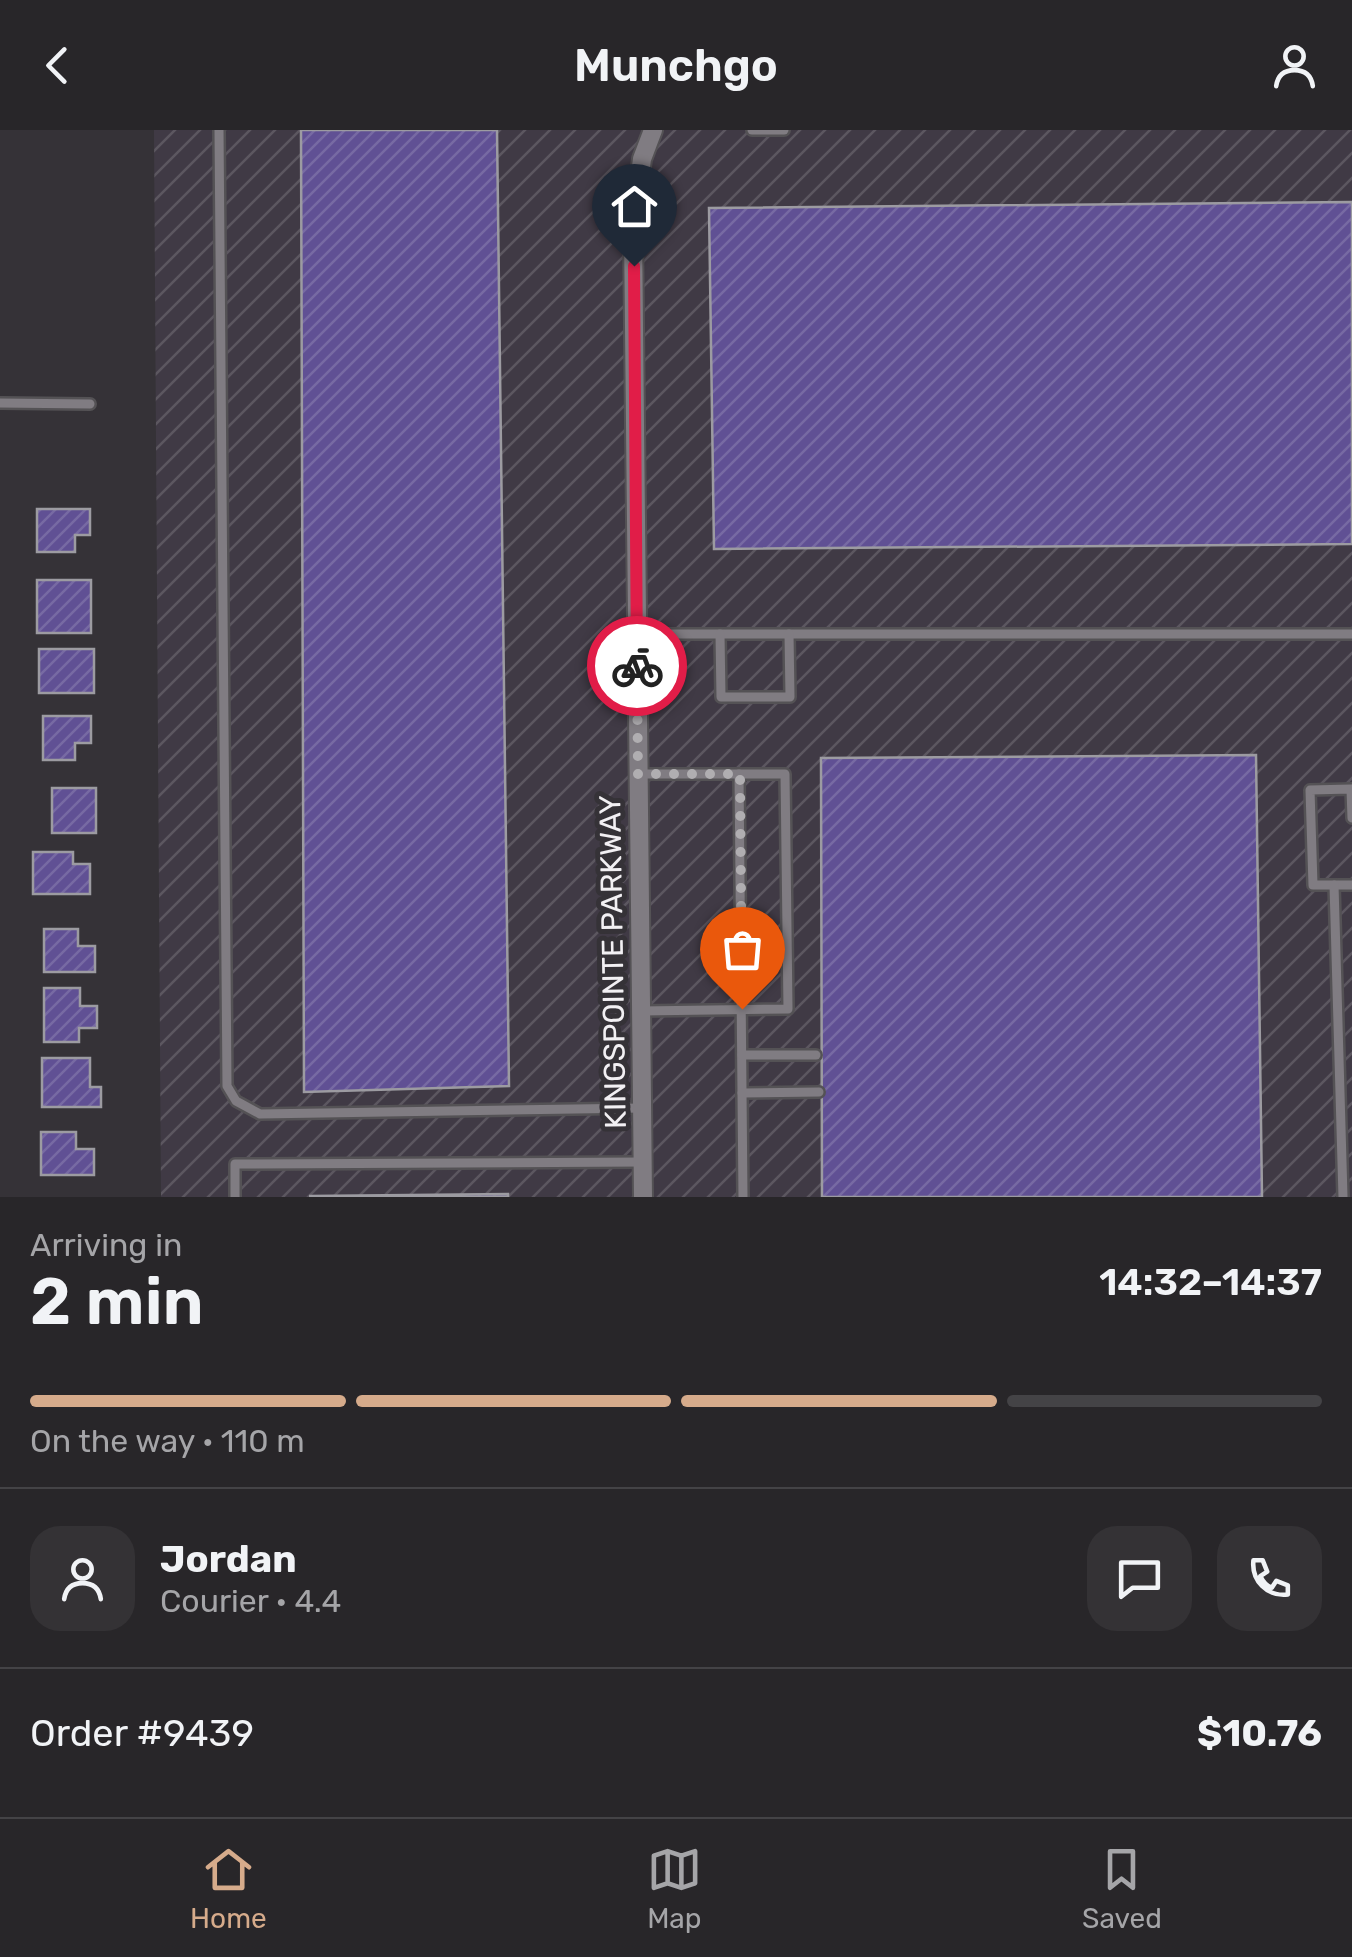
<!DOCTYPE html>
<html lang="en">
<head>
<meta charset="utf-8">
<style>
	:root { --surface:#282629; --page:#343235; --text:#f1f3f6; --muted:#a5a5a8; --line:#444346; --accent:#d6ab8b }
	body { margin:0; font-family:Rubik,sans-serif; background:var(--page); color:var(--text); height:100vh; display:flex; flex-direction:column; font-size:38px; white-space:nowrap }
	* { box-sizing:border-box; margin:0 }
	p { font-size:32px; color:var(--muted) }
	.icon { flex:none; width:55px; height:55px; fill:none; stroke:currentColor; stroke-width:2; stroke-linecap:round; stroke-linejoin:round }
	.map { position:relative; height:1067px; overflow:hidden }
	.details { display:flex; flex-direction:column; background:var(--surface); flex:1 }
	.details>* { flex:none }
	.pin { position:absolute; display:grid; place-items:center; width:85px; height:85px; color:#fff; margin:-102px -42px; border-radius:50% 50% 50% 0; rotate:-45deg; box-shadow:0 0 10px #0007 }
	.pin .icon { rotate:45deg }
	.courier { position:absolute; display:grid; place-items:center; width:100px; height:100px; margin:-50px; border:8px solid #e11d48; border-radius:50%; background:#fff; color:#222; box-shadow:0 2px 12px #0007 }
	.overview em { font-style:normal; font-weight:600 }
	.overview div { display:flex; flex-direction:column-reverse }
	.overview { display:flex; align-items:center; justify-content:space-between; height:170px; padding:0 30px }
	h1 { font-size:65px; font-weight:600; line-height:75px }
	.bar { display:grid; grid-template-columns:repeat(4,1fr); gap:15px 10px; align-content:center; height:120px; padding:0 30px }
	.bar i { height:12px; border-radius:8px; background:var(--line) }
	.bar .active { background:var(--accent) }
	.bar p { grid-column:span 4 }
	.line { display:flex; align-items:center; gap:25px; padding:0 30px; border-top:2px solid var(--line) }
	.line div { flex:1 }
	.round { display:grid; place-items:center; flex:none; width:105px; height:105px; border-radius:30px; background:var(--page) }
	header { display:flex; justify-content:space-between; align-items:center; height:130px; padding:0 30px; background:var(--surface); font-size:45px; font-weight:600 }
	.tab-bar { display:flex; justify-content:space-around; align-items:center; height:140px; border-top:2px solid var(--line); background:var(--surface); font-size:28px; color:var(--muted) }
	.tab-bar a { display:grid; justify-items:center; gap:5px }
	.tab-bar .active { color:var(--accent) }
	.map>svg:first-child { display:block }
</style>
</head>
<body>
<header><svg class="icon" aria-label="back" viewBox="0 0 24 24"><path d="M15 5l-7 7 7 7"/></svg>Munchgo<svg class="icon" aria-label="person" viewBox="0 0 24 24"><circle cx="12" cy="8" r="4"/><path d="M4 21q1-7 8-7t8 7"/></svg></header>
<div class="map">
<svg width="1352" height="1067" viewBox="0 0 1352 1067">
	<defs>
		<pattern id="industrial-furrows" width="10" height="10" patternUnits="userSpaceOnUse" patternTransform="scale(2.5)"><rect width="10" height="10" fill="#403a45"/><path d="M-1 1l2-2M0 10L10 0M9 11l2-2" fill="none" stroke="#5c5760"/></pattern>
		<pattern id="building-hatch" width="6" height="6" patternUnits="userSpaceOnUse" patternTransform="scale(2.5)"><rect width="6" height="6" fill="#605094"/><path d="M-1 1l2-2M0 6l6-6M5 7l2-2" fill="none" stroke="#776aa3"/></pattern>
	</defs>
	<rect width="100%" height="100%" fill="#353237"/>
	<!-- industrial -->
	<path fill="url(#industrial-furrows)" d="M 154,0 L 1352,0 L 1352,1067 L 161,1067 Z"/>
	<!-- building -->
	<g fill="url(#building-hatch)" stroke="#9c9ba1" stroke-width="2.5">
		<path d="M 301,0 L 497,0 L 509,956 L 304,962 Z"/>
		<path d="M 1352,72 L 1352,414 L 714,419 L 709,78 Z"/>
		<path d="M 37,379 L 90,379 L 90,405 L 75,405 L 75,422 L 37,422 Z"/>
		<rect x="37" y="450" width="54" height="53"/>
		<rect x="39" y="519" width="55" height="44"/>
		<path d="M 43,586 L 91,586 L 91,613 L 75,613 L 75,630 L 43,630 Z"/>
		<path d="M 1256,625 L 1262,1067 L 822,1067 L 821,628 Z"/>
		<rect x="52" y="658" width="44" height="45"/>
		<path d="M 33,722 L 73,722 L 73,734 L 90,734 L 90,764 L 33,764 Z"/>
		<path d="M 44,799 L 78,799 L 78,816 L 95,816 L 95,842 L 44,842 Z"/>
		<path d="M 44,858 L 80,858 L 80,876 L 97,876 L 97,898 L 79,898 L 79,912 L 44,912 Z"/>
		<path d="M 42,928 L 90,928 L 90,957 L 101,957 L 101,977 L 42,977 Z"/>
		<path d="M 41,1002 L 76,1002 L 76,1019 L 94,1019 L 94,1045 L 41,1045 Z"/>
		<path d="M 508,1064 L 508,1067 L 309,1066 Z"/>
	</g>
	<g fill="none" stroke-linecap="round" stroke-linejoin="round">
		<!-- lane casing -->
		<g stroke="#545255" stroke-width="14">
			<g id="lane">
				<path d="M 219,0 L 227,956 L 236,971 L 260,984 L 642,978"/>
				<path d="M 752,0 L 784,0"/>
				<path d="M 0,273 L 90,274"/>
				<path d="M 637,504 L 1352,504"/>
				<path d="M 720,504 L 721,567 L 790,567 L 789,504"/>
				<path d="M 639,644 L 785,644 L 788,879 L 641,881"/>
				<path d="M 739,644 L 743,1067"/>
				<path d="M 1352,688 L 1351,659 L 1310,660 L 1313,755 L 1352,755"/>
				<path d="M 1334,755 L 1343,1067"/>
				<path d="M 742,925 L 816,925"/>
				<path d="M 742,963 L 819,962"/>
				<path d="M 235,1067 L 235,1034 L 643,1032"/>
			</g>
		</g>
		<!-- street casing -->
		<g stroke="#545255" stroke-width="22">
			<path id="street" d="M 643,1067 L 633,100 L 642,29 L 653,0"/>
		</g>
		<!-- lane -->
		<use href="#lane" stroke="#807c82" stroke-width="9"/>
		<!-- street -->
		<use href="#street" stroke="#807c82" stroke-width="18"/>
	</g>
	<g fill="none" stroke-linecap="round" stroke-linejoin="round">
		<!-- done -->
		<path stroke="#b0aeb1" stroke-width="10" stroke-dasharray="0 18" d="M 637,536 L 638,644 L 740,644 L 742,879"/>
		<!-- route -->
		<path stroke="#e11d48" stroke-width="12" d="M 634,136 L 637,536"/>
	</g>
	<g text-anchor="middle" stroke-width="10" stroke-linejoin="round" paint-order="stroke">
		<!-- street labels -->
		<g font-size="30" fill="#f2f0f3" stroke="#353237">
			<text transform="translate(613 832) rotate(-91)" y="10">KINGSPOINTE PARKWAY</text>
		</g>
	</g>
</svg>
<div class="pin" style="left:742px;top:879px;background:#ea580c"><svg class="icon" aria-label="bag" viewBox="0 0 24 24"><path d="M5 8h14l-1 12H6zM9 8a3 3 0 0 1 6 0"/></svg></div>
<div class="pin" style="left:634px;top:136px;background:#1f2937"><svg class="icon" aria-label="home" viewBox="0 0 24 24"><path d="M3 11l9-7 9 7M6 9v11h12V9"/></svg></div>
<div class="courier" style="left:637px;top:536px"><svg class="icon" aria-label="bike" viewBox="0 0 24 24"><circle cx="6" cy="16" r="4"/><circle cx="18" cy="16" r="4"/><path d="M6 16l4-8h5l3 8M10 8l3 8H6M13 5h3"/></svg></div>
</div>
<section class="details">
<div class="overview"><div><h1>2 min</h1><p>Arriving in</p></div><em>14:32–14:37</em></div>
<div class="bar"><i class="active"></i><i class="active"></i><i class="active"></i><i></i><p>On the way · 110 m</p></div>
<div class="line" style="height:180px"><a class="round"><svg class="icon" aria-label="person" viewBox="0 0 24 24"><circle cx="12" cy="8" r="4"/><path d="M4 21q1-7 8-7t8 7"/></svg></a><div><b>Jordan</b><p>Courier · 4.4</p></div><a class="round"><svg class="icon" aria-label="chat" viewBox="0 0 24 24"><path d="M4 5h16v11H9l-5 4z"/></svg></a><a class="round"><svg class="icon" aria-label="phone" viewBox="0 0 24 24"><path d="M5 4h4l2 5-3 2q2 4 5 5l2-3 5 2v4C11 20 4 13 5 4z"/></svg></a></div>
<div class="line" style="height:130px"><div>Order #9439</div><b>$10.76</b></div>
</section>
<nav class="tab-bar">
<a class="active"><svg class="icon" aria-label="home" viewBox="0 0 24 24"><path d="M3 11l9-7 9 7M6 9v11h12V9"/></svg>Home</a>
<a><svg class="icon" aria-label="map" viewBox="0 0 24 24"><path d="M3 6l6-2 6 2 6-2v14l-6 2-6-2-6 2zM9 4v14M15 6v14"/></svg>Map</a>
<a><svg class="icon" aria-label="saved" viewBox="0 0 24 24"><path d="M7 4h10v16l-5-4-5 4z"/></svg>Saved</a>
</nav>
</body>
</html>
